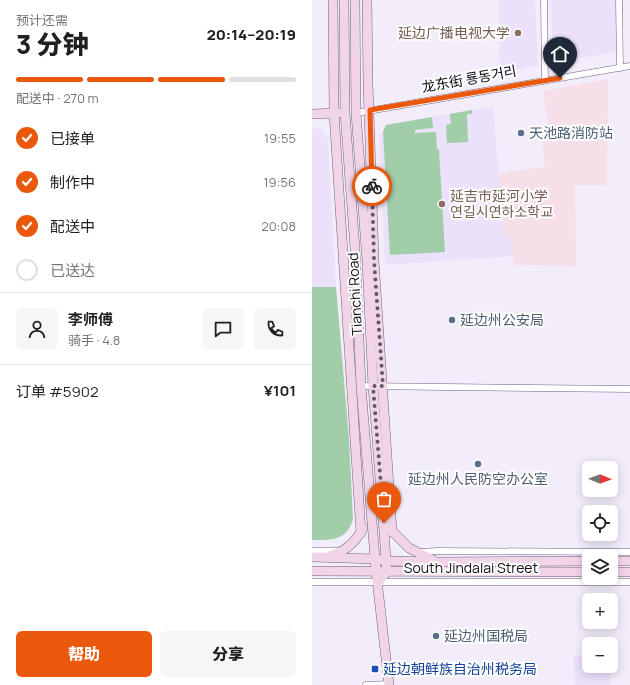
<!DOCTYPE html>
<html lang="zh">
<head>
<meta charset="utf-8">
<style>
	:root { --surface:#fff; --page:#f6f6f6; --text:#202124; --muted:#757577; --line:#e0e0e0; --accent:#ea580c }
	body { margin:0; font-family:Manrope,"Noto Sans SC","Noto Sans KR",sans-serif; background:var(--page); color:var(--text); height:100vh; display:flex; flex-direction:column; font-size:15px; white-space:nowrap }
	* { box-sizing:border-box; margin:0 }
	p { font-size:13px; color:var(--muted) }
	.icon { flex:none; width:22px; height:22px; fill:none; stroke:currentColor; stroke-width:2; stroke-linecap:round; stroke-linejoin:round }
	.map { position:relative; flex:1; overflow:hidden }
	.side { display:flex; flex-direction:column; background:var(--surface); width:312px }
	.side>* { flex:none }
	.needle { width:26px; rotate:91deg }
	.controls { position:absolute; left:270px; top:461px; display:grid; gap:8px }
	.controls a { display:grid; place-items:center; width:36px; height:36px; border-radius:6px; background:var(--surface); box-shadow:0 2px 10px #0003; font-size:20px }
	.pin { position:absolute; display:grid; place-items:center; width:34px; height:34px; color:#fff; margin:-41px -17px; border-radius:50% 50% 50% 0; rotate:-45deg; box-shadow:0 0 4px #0007 }
	.pin .icon { rotate:45deg }
	.courier { position:absolute; display:grid; place-items:center; width:40px; height:40px; margin:-20px; border:3px solid #ea580c; border-radius:50%; background:#fff; color:#222; box-shadow:0 1px 5px #0007 }
	.headline em { font-style:normal; font-weight:800 }
	.headline div { display:flex; flex-direction:column-reverse }
	.headline { display:flex; align-items:center; justify-content:space-between; height:68px; padding:0 16px }
	h1 { font-size:26px; font-weight:800; line-height:30px }
	.bar { display:grid; grid-template-columns:repeat(4,1fr); gap:6px 4px; align-content:center; height:48px; padding:0 16px }
	.bar i { height:5px; border-radius:3px; background:var(--line) }
	.bar .on { background:var(--accent) }
	.bar p { grid-column:span 4 }
	.line { display:flex; align-items:center; gap:10px; padding:0 16px; border-top:1px solid var(--line) }
	.line div { flex:1 }
	.round { display:grid; place-items:center; flex:none; width:42px; height:42px; border-radius:6px; background:var(--page) }
	ol { padding:0 16px; list-style:none }
	li { display:flex; align-items:center; gap:12px; height:44px }
	li p { margin-inline-start:auto }
	li .icon { padding:4px; border-radius:50%; background:var(--accent); color:#fff; stroke-width:4 }
	li:last-child { color:var(--muted) }
	li i { width:22px; height:22px; border:2px solid var(--line); border-radius:50% }
	.button { display:flex; gap:8px; margin-top:auto; padding:8px 16px }
	.button a { flex:1; height:46px; border-radius:6px; background:var(--accent); color:#fff; font-size:16px; font-weight:800; line-height:46px; text-align:center }
	.button a+a { background:var(--page); color:var(--text) }
	main { display:flex; flex:1; min-height:0 }
	.map>svg:first-child { display:block }
</style>
</head>
<body>
<main>
<section class="side">
<div class="headline"><div><h1>3 分钟</h1><p>预计还需</p></div><em>20:14–20:19</em></div>
<div class="bar"><i class="on"></i><i class="on"></i><i class="on"></i><i></i><p>配送中 · 270 m</p></div>
<ol>
<li><svg class="icon" aria-label="check" viewBox="0 0 24 24"><path d="M5 12l5 5 9-10"/></svg>已接单<p>19:55</p></li>
<li><svg class="icon" aria-label="check" viewBox="0 0 24 24"><path d="M5 12l5 5 9-10"/></svg>制作中<p>19:56</p></li>
<li><svg class="icon" aria-label="check" viewBox="0 0 24 24"><path d="M5 12l5 5 9-10"/></svg>配送中<p>20:08</p></li>
<li><i></i>已送达</li>
</ol>
<div class="line" style="height:72px"><a class="round"><svg class="icon" aria-label="person" viewBox="0 0 24 24"><circle cx="12" cy="8" r="4"/><path d="M4 21q1-7 8-7t8 7"/></svg></a><div><b>李师傅</b><p>骑手 · 4.8</p></div><a class="round"><svg class="icon" aria-label="chat" viewBox="0 0 24 24"><path d="M4 5h16v11H9l-5 4z"/></svg></a><a class="round"><svg class="icon" aria-label="phone" viewBox="0 0 24 24"><path d="M5 4h4l2 5-3 2q2 4 5 5l2-3 5 2v4C11 20 4 13 5 4z"/></svg></a></div>
<div class="line" style="height:52px"><div>订单 #5902</div><b>¥101</b></div>
<div class="button"><a>帮助</a><a>分享</a></div>
</section>
<div class="map">
<svg width="318" height="685" viewBox="0 0 318 685">
	<rect width="100%" height="100%" fill="#f3edfb"/>
	<!-- built -->
	<g fill="#ece1fa">
		<path d="M 187,0 L 223,0 L 226,66 L 188,72 Z"/>
		<path d="M 239,0 L 304,0 L 304,52 L 241,63 Z"/>
		<path d="M 181,106 L 192,235 L 198,235 L 201,256 L 73,265 L 67,137 L 74,125 Z"/>
		<path d="M 0,128 L 9,129 L 13,134 L 16,140 L 24,287 L 0,287 Z"/>
		<path d="M 261,656 L 277,656 L 277,666 L 298,666 L 298,685 L 263,685 Z"/>
	</g>
	<!-- industrial -->
	<path fill="#f7dfe9" d="M 296,79 L 295,185 L 263,185 L 264,266 L 202,265 L 198,235 L 192,235 L 187,173 L 233,167 L 230,137 L 238,135 L 231,91 Z"/>
	<!-- green -->
	<g fill="#a1cda8">
		<path d="M 160,110 L 160,114 L 155,114 L 156,142 L 135,143 L 134,125 L 139,124 L 138,114 Z"/>
		<path d="M 120,117 L 121,128 L 103,130 L 103,133 L 124,132 L 125,149 L 127,150 L 133,252 L 78,255 L 71,132 L 74,125 Z"/>
		<path d="M 0,287 L 24,287 L 37,439 L 41,519 C 35,541 19,540 0,540 Z"/>
	</g>
	<g fill="none" stroke-linecap="round" stroke-linejoin="round">
		<!-- street casing -->
		<g stroke="#706280" stroke-width="7">
			<g id="street">
				<path d="M 232,0 L 233,80"/>
				<path d="M 307,0 L 308,68"/>
				<path d="M 44,113 L 318,66"/>
				<path d="M 49,386 L 318,389"/>
				<path d="M 0,551 L 25,551"/>
				<path d="M 108,552 L 125,551 L 318,552"/>
				<path d="M 0,582 L 318,582"/>
				<path d="M 54,685 L 77,684"/>
			</g>
		</g>
		<!-- secondary casing -->
		<g stroke="#706280" stroke-width="10">
			<g id="secondary">
				<path d="M 21,0 L 22,113 L 49,533"/>
				<path d="M 32,0 L 33,113 L 43,249 L 49,386 L 64,571 L 77,685"/>
				<path d="M 43,0 L 44,113 L 55,261 L 61,386 L 75,572 L 66,582"/>
				<path d="M 55,0 L 56,84 L 62,260 L 80,532"/>
				<path d="M 0,114 L 27,113"/>
				<path d="M 77,528 L 97,548 L 121,560"/>
				<path d="M 17,556 C 33,552 44,542 51,528"/>
				<path d="M 0,557 L 64,559 L 74,561 L 126,562 L 277,561"/>
				<path d="M 299,561 L 318,561"/>
				<path d="M 0,571 L 277,572"/>
				<path d="M 299,572 L 318,572"/>
			</g>
		</g>
		<!-- street -->
		<use href="#street" stroke="#fff" stroke-width="6"/>
		<!-- secondary -->
		<use href="#secondary" stroke="#f1d5e6" stroke-width="9"/>
	</g>
	<g fill="none" stroke-linecap="round" stroke-linejoin="round">
		<!-- done -->
		<path stroke="#5f5965" stroke-width="4" stroke-dasharray="0 7.2" d="M 60,186 L 62,260 L 71,386 L 61,386 L 72,523"/>
		<!-- route -->
		<path stroke="#ea580c" stroke-width="5" d="M 60,186 L 58,110 L 248,78"/>
	</g>
	<!-- markers -->
	<g fill="#8d6e63" stroke="#fdfefd" stroke-width="1.5">
		<circle cx="206" cy="33" r="4"/>
		<circle cx="130" cy="204" r="4"/>
	</g>
	<g fill="#5c6f8a" stroke="#fdfefd" stroke-width="1.5">
		<circle cx="209" cy="133" r="4"/>
		<circle cx="140" cy="320" r="4"/>
		<circle cx="166" cy="464" r="4"/>
		<circle cx="124" cy="636" r="4"/>
	</g>
	<rect fill="#1a4fb4" stroke="#fdfefd" stroke-width="1.5" x="59" y="665" width="8" height="8" rx="2"/>
	<g text-anchor="middle" stroke-width="4" stroke-linejoin="round" paint-order="stroke">
		<!-- education labels -->
		<g font-size="14" fill="#785e54" stroke="#fdfefd" text-anchor="end">
			<text x="198" y="38">延边广播电视大学</text>
			<text x="138" y="201" text-anchor="start">延吉市延河小学<tspan x="138" dy="16">연길시연하소학교</tspan></text>
		</g>
		<!-- street labels -->
		<g font-size="14" fill="#0f0914" stroke="#fdfefd">
			<text transform="translate(157 79) rotate(-10)" y="5">龙东街 룡동거리</text>
			<text transform="translate(43 294) rotate(-93)" y="5">Tianchi Road</text>
			<text x="159" y="573">South Jindalai Street</text>
		</g>
		<!-- service labels -->
		<g font-size="14" fill="#4e5e75" stroke="#fdfefd" text-anchor="start">
			<text x="217" y="138">天池路消防站</text>
			<text x="148" y="325">延边州公安局</text>
			<text x="166" y="484" text-anchor="middle">延边州人民防空办公室</text>
			<text x="132" y="641">延边州国税局</text>
		</g>
		<!-- transit labels -->
		<g font-size="14" fill="#164399" stroke="#fdfefd" text-anchor="start">
			<text x="71" y="674">延边朝鲜族自治州税务局</text>
		</g>
	</g>
</svg>
<div class="controls">
<a><svg class="needle" viewBox="-14 -14 28 28"><path d="M0-13l5 13h-10z" fill="#e53935"/><path d="M0 13l5-13h-10z" fill="#757577"/></svg></a>
<a><svg class="icon" aria-label="locate" viewBox="0 0 24 24"><circle cx="12" cy="12" r="6"/><path d="M12 2v4M12 18v4M2 12h4M18 12h4"/></svg></a>
<a><svg class="icon" aria-label="layers" viewBox="0 0 24 24"><path d="M12 4l9 5-9 5-9-5zM3 14l9 5 9-5"/></svg></a>
<a>+</a>
<a>−</a>
</div>
<div class="pin" style="left:72px;top:523px;background:#ea580c"><svg class="icon" aria-label="bag" viewBox="0 0 24 24"><path d="M5 8h14l-1 12H6zM9 8a3 3 0 0 1 6 0"/></svg></div>
<div class="pin" style="left:248px;top:78px;background:#1f2937"><svg class="icon" aria-label="home" viewBox="0 0 24 24"><path d="M3 11l9-7 9 7M6 9v11h12V9"/></svg></div>
<div class="courier" style="left:60px;top:186px"><svg class="icon" aria-label="bike" viewBox="0 0 24 24"><circle cx="6" cy="16" r="4"/><circle cx="18" cy="16" r="4"/><path d="M6 16l4-8h5l3 8M10 8l3 8H6M13 5h3"/></svg></div>
</div>
</main>
</body>
</html>
